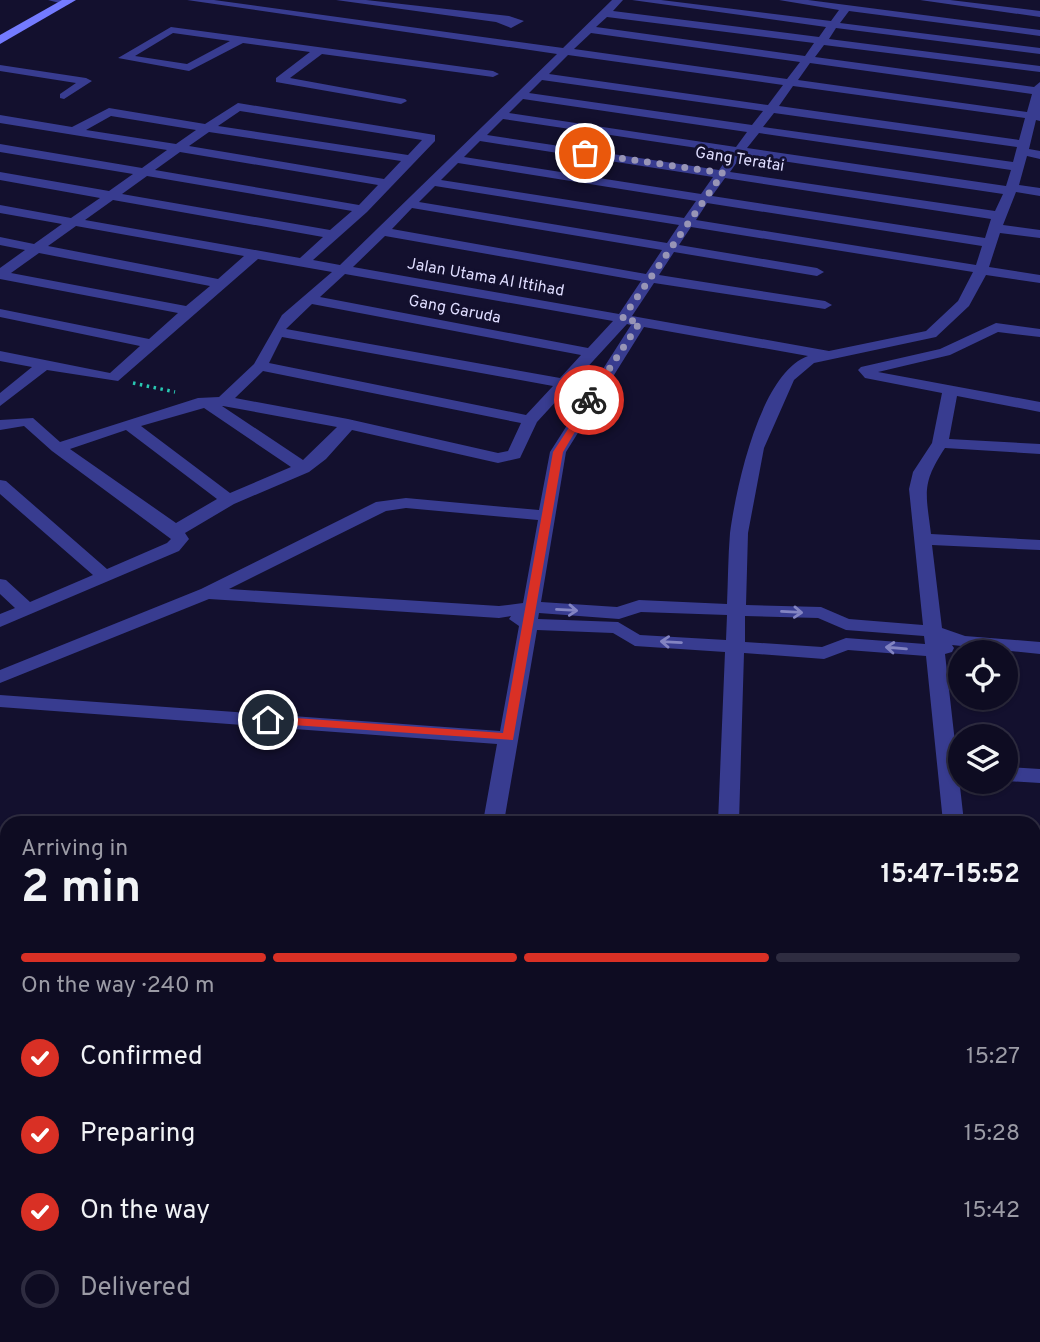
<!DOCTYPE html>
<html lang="en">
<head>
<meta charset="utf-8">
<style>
	:root { --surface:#0e0c22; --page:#1c1a2f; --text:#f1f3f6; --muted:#9b9ba5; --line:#2e2c40; --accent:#d93025 }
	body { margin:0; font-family:Overpass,sans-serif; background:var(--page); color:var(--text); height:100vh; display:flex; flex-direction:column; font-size:26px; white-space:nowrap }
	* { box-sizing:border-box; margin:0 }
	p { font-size:23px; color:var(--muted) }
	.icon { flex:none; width:38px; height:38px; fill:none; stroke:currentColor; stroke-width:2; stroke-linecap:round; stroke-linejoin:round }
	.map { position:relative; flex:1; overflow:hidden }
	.drawer { position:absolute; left:0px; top:816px; width:1041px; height:527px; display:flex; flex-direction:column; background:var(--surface); border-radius:21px 21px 0 0; box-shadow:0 2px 5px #0004,0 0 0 2px var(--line) }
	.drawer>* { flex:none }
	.buttons { position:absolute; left:948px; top:640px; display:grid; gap:14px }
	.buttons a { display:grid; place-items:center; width:70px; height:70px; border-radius:50%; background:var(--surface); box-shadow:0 2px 5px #0004,0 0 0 2px var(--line); font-size:35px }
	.pin { position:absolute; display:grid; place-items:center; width:60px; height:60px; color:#fff; margin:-30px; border:4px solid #fff; border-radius:50%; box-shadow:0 2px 7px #0007 }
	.courier { position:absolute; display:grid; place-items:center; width:70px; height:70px; margin:-35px; border:5px solid #d93025; border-radius:50%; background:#fff; color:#222; box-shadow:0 2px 9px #0007 }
	.headline em { font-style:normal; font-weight:700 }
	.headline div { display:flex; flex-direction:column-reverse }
	.headline { display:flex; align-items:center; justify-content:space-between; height:119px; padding:0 21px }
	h1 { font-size:46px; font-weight:700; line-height:52px }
	.bar { display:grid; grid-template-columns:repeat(4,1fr); gap:10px 7px; align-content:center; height:84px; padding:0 21px }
	.bar i { height:9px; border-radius:5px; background:var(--line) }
	.bar .selected { background:var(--accent) }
	.bar p { grid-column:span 4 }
	ol { padding:0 21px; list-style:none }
	li { display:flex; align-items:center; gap:21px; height:77px }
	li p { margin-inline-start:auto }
	li .icon { padding:7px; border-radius:50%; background:var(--accent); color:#fff; stroke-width:4 }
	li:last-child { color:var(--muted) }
	li i { width:38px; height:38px; border:4px solid var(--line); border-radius:50% }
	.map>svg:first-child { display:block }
</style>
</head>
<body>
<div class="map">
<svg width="1040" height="1342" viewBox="0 0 1040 1342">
	<rect width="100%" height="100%" fill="#13102e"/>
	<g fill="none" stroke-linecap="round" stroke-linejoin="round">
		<!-- path -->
		<path stroke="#29c8b2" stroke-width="3.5" stroke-dasharray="2.5 4.5" stroke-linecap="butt" d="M 133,383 L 175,392"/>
		<!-- street -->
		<g fill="#383c90" fill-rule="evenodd">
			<path d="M 48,0 L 71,0 L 72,2 L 67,5 Z"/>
			<path d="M 187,0 L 214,0 L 563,48 L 612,0 L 623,0 L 613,11 L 819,37 L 826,27 L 632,0 L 661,0 L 831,21 L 839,10 L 779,0 L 808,0 L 1040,30 L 1040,36 L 849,11 L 840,23 L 1040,48 L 1040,54 L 836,28 L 829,39 L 1040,66 L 1040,72 L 824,45 L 815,57 L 1034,87 L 1040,82 L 1040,121 L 1036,120 L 1029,149 L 1040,151 L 1040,159 L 1027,156 L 1019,185 L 1040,188 L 1040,196 L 1016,192 L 1003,225 L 1040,230 L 1040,238 L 1000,233 L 989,267 L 1040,275 L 1040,283 L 986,275 L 969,306 L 936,337 L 814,363 L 794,380 L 764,448 L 748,533 L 746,605 L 821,607 L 849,619 L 923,625 L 909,489 L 913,472 L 932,443 L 942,393 L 865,378 L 858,370 L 861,367 L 940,349 L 996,323 L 1040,329 L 1040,337 L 998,332 L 950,355 L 878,372 L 1040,402 L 1040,412 L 957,396 L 949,439 L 1040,444 L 1040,454 L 945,448 C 921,484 926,493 931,534 L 1040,540 L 1040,550 L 932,545 L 942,628 L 965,636 L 1040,642 L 1040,654 L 952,645 L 954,648 L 952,652 L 945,654 L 964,822 L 943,822 L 926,656 L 848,650 L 824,659 L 744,653 L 739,822 L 718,822 L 725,652 L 635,646 L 613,633 L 537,630 L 504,822 L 483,822 L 497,744 L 0,707 L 0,695 L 500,731 L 519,626 L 509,619 L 511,616 L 499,618 L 209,599 L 0,683 L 0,670 L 201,589 L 376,502 L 406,498 L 539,510 L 550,452 L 631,325 L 627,324 L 537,422 L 520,458 L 498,463 L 352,430 L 326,459 L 309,472 L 234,504 L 185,533 L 189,539 L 179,551 L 0,627 L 0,614 L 15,608 L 0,594 L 0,579 L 6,580 L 30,602 L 93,575 L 0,494 L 0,480 L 6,481 L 107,569 L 167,543 L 171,539 L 52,451 L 24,426 L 0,430 L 0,420 L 33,418 L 60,442 L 198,398 L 219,397 L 254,364 L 282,315 L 332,272 L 258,259 L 118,381 L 47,370 L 0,406 L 0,393 L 32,367 L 0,361 L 0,351 L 110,373 L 140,346 L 0,317 L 0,309 L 149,339 L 178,313 L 0,279 L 0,268 L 25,250 L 0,245 L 0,237 L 34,244 L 62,224 L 0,213 L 0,205 L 71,218 L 100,198 L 0,180 L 0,172 L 109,191 L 133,174 L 0,152 L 0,144 L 142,168 L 167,150 L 0,123 L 0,115 L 72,127 L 109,108 L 205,124 L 238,103 L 435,135 L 435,141 L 367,212 L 313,260 L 340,265 L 557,54 ZM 607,17 L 814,43 L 805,56 L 596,27 ZM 591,33 L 800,62 L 787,79 L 574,49 ZM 568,55 L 783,85 L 768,105 L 549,74 ZM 810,63 L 1032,94 L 1027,112 L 798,80 ZM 542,80 L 763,111 L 752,125 L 529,93 ZM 793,86 L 1025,118 L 1019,140 L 779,106 ZM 523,99 L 747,132 L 736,147 L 509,113 ZM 240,111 L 422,140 L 408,155 L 218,126 ZM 774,113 L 1017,147 L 1013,162 L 763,127 ZM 111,116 L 196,130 L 176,144 L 86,130 ZM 503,119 L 731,153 L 719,170 L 487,135 ZM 209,132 L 401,161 L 384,179 L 189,146 ZM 759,133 L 1011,170 L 1006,186 L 747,148 ZM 480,141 L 713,177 L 701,194 L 464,157 ZM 180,152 L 378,185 L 359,205 L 155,170 ZM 742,155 L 1003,194 L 995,211 L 730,172 ZM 458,163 L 696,201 L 684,218 L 441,180 ZM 147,176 L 352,211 L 330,230 L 122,194 ZM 725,178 L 991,219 L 985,238 L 712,196 ZM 435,186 L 679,225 L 667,243 L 419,202 ZM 113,200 L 323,237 L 300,258 L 85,220 ZM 707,203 L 982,246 L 976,265 L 696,220 ZM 412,208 L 662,250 L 646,274 L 392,229 ZM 76,226 L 244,256 L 218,279 L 48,246 ZM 691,227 L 973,272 L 958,301 L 926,331 L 829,351 L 632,316 L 654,283 L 825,309 L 832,305 L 825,301 L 659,275 L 674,252 L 817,276 L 824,272 L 817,268 L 679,245 ZM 385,236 L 641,281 L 619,314 L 353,267 ZM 39,253 L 210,286 L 186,306 L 11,273 ZM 345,274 L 613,321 L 588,348 L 320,297 ZM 312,304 L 581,355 L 560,378 L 286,329 ZM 644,327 L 808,356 C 760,373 736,488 730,533 C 728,557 728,581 727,604 L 639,600 L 617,607 L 541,602 L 566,452 ZM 282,337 L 553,386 L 526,415 L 269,363 ZM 263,371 L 521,423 L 508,451 L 498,453 L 348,419 L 235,398 ZM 222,406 L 223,406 L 337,427 L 303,460 ZM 204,408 L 291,467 L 230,493 L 141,426 ZM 126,430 L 217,499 L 176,523 L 70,449 ZM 406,508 L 538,520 L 523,603 L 499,606 L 229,589 L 386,511 ZM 641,612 L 727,615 L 726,640 L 640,635 L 618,622 L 538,619 L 539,613 L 619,619 ZM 745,616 L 818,618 L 846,630 L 924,636 L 925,644 L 846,638 L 822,647 L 745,642 Z"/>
			<path d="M 336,0 L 366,0 L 509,16 L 524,21 L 511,28 L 496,22 Z"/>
			<path d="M 920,0 L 950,0 L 1040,11 L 1040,17 Z"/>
			<path d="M 171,27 L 493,71 L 499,74 L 493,77 L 322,54 L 290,78 L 405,99 L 407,101 L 401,104 L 276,82 L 276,78 L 310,52 L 243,43 L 189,71 L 118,58 ZM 173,33 L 230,41 L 187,64 L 135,56 Z"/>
			<path d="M 0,65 L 86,78 L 92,81 L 64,99 L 60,98 L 60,94 L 76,83 L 0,71 Z"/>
			<path d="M 1006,767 L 1040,769 L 1040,783 L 1006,781 Z"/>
			<rect x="0" y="831" width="7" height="16"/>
			<rect x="1034" y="916" width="6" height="16"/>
			<path d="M 0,1013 L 7,1014 L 7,1032 L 0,1031 Z"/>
			<rect x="1034" y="1104" width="6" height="20"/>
			<path d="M 0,1244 L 7,1245 L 7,1269 L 0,1268 Z"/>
			<path d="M 244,1335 L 272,1335 L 270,1342 L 242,1342 Z"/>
			<path d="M 565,1335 L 593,1335 L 590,1342 L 562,1342 Z"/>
			<path d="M 661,1335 L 758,1335 L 761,1342 L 664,1342 Z"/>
		</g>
		<!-- secondary -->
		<path fill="#747bff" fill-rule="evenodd" d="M 62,0 L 76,0 L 0,44 L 0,35 Z"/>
	</g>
	<!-- one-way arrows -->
	<defs><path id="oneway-shaft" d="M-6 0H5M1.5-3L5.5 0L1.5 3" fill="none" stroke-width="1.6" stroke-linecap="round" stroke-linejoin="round" transform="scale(1.75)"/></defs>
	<g stroke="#8384c2">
		<use href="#oneway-shaft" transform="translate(567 610) rotate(3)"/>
		<use href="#oneway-shaft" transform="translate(792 612) rotate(3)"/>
		<use href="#oneway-shaft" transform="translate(671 642) rotate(-177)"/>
		<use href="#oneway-shaft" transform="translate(896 648) rotate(-175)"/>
	</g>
	<!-- route -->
	<path fill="#d93025" d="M 589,397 L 594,400 L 563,452 L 513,740 L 263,723 L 263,717 L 268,716 L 503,733 L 553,452 Z"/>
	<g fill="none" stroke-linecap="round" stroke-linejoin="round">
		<!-- done -->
		<path stroke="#9895b6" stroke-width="7" stroke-dasharray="0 12.6" d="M 585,153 L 723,173 L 622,319 L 640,322 L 589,400"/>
	</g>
	<g text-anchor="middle" stroke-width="6" stroke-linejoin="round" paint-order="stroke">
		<!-- far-street labels -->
		<g font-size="16" fill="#dfddff" stroke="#13102e">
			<text transform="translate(740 158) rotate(9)" y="6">Gang Teratai</text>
			<text transform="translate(486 276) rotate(10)" y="6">Jalan Utama Al Ittihad</text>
			<text transform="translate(455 308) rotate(11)" y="6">Gang Garuda</text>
		</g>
	</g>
</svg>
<div class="buttons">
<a><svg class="icon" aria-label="locate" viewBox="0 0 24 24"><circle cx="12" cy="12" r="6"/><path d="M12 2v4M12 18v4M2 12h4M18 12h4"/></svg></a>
<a><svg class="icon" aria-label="layers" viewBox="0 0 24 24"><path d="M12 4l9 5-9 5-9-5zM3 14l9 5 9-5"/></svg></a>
</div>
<div class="pin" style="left:585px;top:153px;background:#ea580c"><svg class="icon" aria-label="bag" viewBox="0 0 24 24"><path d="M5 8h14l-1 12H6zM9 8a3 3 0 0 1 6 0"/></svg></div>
<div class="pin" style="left:268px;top:720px;background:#1f2937"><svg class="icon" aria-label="home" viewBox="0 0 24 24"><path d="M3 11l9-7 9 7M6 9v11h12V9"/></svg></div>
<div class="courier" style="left:589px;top:400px"><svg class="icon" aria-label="bike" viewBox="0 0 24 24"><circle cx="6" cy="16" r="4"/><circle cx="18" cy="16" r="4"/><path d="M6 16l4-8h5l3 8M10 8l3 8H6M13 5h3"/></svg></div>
<section class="drawer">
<div class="headline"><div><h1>2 min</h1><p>Arriving in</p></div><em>15:47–15:52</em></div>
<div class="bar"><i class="selected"></i><i class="selected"></i><i class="selected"></i><i></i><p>On the way · 240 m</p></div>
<ol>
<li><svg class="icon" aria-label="check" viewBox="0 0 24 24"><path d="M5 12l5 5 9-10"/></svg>Confirmed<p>15:27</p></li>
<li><svg class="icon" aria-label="check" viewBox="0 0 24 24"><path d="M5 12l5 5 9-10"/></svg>Preparing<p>15:28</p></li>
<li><svg class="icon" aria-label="check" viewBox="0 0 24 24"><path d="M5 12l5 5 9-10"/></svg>On the way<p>15:42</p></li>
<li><i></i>Delivered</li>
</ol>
</section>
</div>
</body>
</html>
